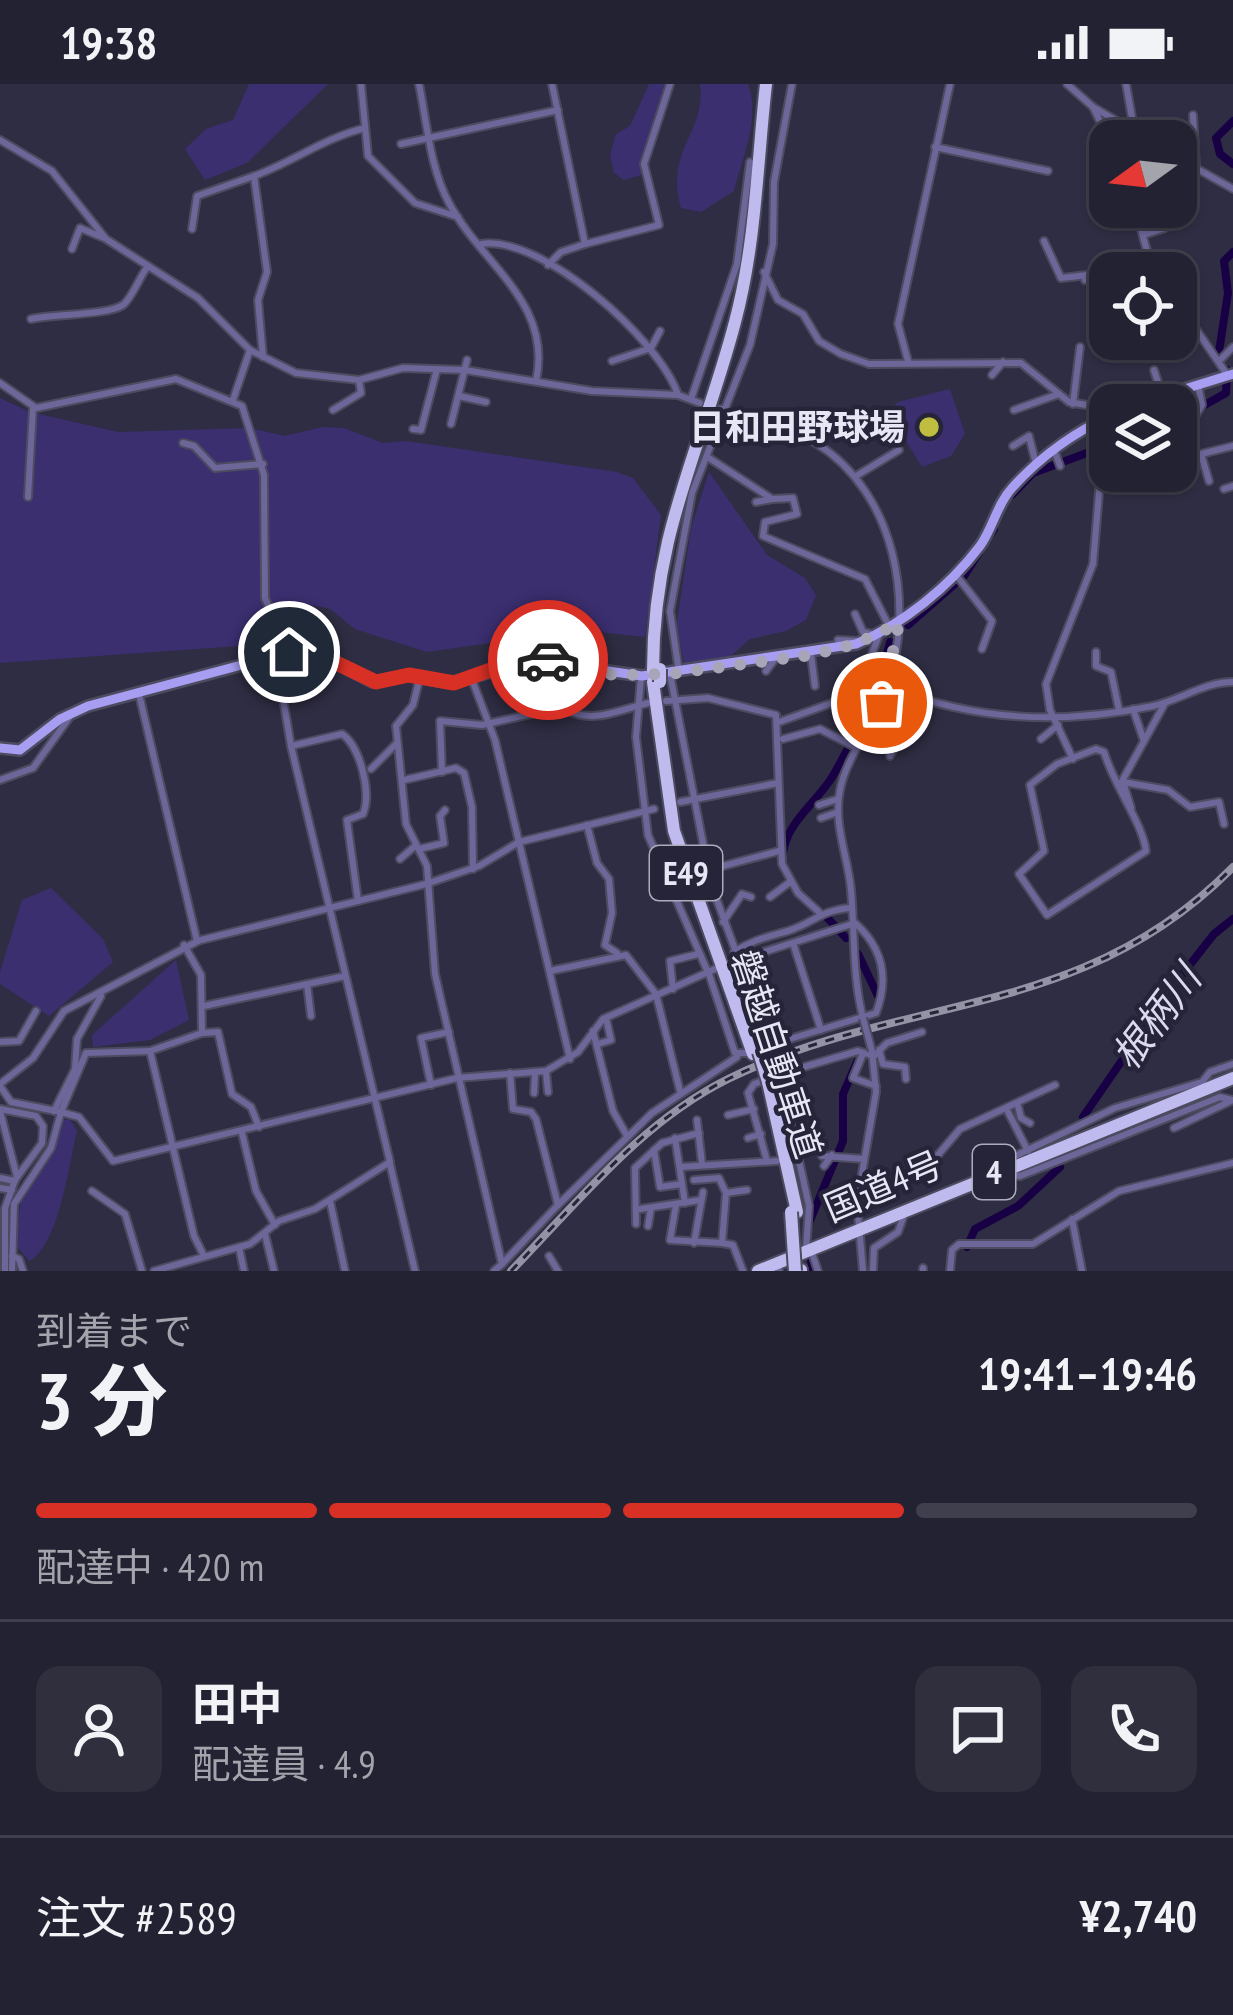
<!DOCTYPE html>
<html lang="ja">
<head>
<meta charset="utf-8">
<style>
	:root { --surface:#232232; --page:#2f2f3e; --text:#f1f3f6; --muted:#a3a4ac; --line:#403f4d; --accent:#d93025 }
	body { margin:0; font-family:"PT Sans Narrow","Noto Sans JP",sans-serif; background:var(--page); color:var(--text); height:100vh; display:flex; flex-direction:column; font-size:45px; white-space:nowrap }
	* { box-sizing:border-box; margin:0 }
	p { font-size:39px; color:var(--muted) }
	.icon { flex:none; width:66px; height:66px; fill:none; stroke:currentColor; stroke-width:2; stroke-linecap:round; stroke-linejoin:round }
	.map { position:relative; height:1187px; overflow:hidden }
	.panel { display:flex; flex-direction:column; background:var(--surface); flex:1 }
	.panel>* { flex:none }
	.needle { width:78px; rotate:255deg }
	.fabs { position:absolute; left:1089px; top:36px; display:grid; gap:24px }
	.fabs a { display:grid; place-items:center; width:108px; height:108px; border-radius:24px; background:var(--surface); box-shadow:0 3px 9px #0004,0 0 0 3px var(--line); font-size:60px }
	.pin { position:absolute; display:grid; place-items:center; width:102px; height:102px; color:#fff; margin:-51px; border:6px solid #fff; border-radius:50%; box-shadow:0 3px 12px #0007 }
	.courier { position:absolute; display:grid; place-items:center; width:120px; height:120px; margin:-60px; border:9px solid #d93025; border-radius:50%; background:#fff; color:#222; box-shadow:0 3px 15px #0007 }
	.headline em { font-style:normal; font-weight:800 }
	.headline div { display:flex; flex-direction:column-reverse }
	.headline { display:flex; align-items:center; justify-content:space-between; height:204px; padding:0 36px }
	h1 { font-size:78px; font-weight:800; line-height:90px }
	.bar { display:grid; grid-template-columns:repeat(4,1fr); gap:18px 12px; align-content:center; height:144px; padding:0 36px }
	.bar i { height:15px; border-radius:9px; background:var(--line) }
	.bar .current { background:var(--accent) }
	.bar p { grid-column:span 4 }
	.line { display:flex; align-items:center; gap:30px; padding:0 36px; border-top:3px solid var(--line) }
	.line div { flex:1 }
	.round { display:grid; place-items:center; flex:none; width:126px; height:126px; border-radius:24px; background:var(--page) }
	.status { display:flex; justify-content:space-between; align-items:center; height:84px; padding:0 60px; background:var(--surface); direction:ltr }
	.status svg { height:33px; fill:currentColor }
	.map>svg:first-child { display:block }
</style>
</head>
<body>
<div class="status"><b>19:38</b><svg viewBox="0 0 49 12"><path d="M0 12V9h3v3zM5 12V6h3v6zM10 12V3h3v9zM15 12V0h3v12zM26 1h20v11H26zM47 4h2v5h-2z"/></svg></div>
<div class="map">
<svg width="1233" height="1187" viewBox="0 0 1233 1187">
	<rect width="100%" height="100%" fill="#2f2d43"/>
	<!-- green -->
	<g fill="#3b2f70">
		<path d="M 249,0 L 328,0 L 247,79 L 205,96 L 185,65 L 206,45 L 233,36 Z"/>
		<path d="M 649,0 L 667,0 L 641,91 L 624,96 L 614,89 L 610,71 L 616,50 L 630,42 Z"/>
		<path d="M 700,0 L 748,0 C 761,33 742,75 734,107 L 701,128 L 681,124 C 665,63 706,51 700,0 Z"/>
		<path d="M 950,305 L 965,350 L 951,372 L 922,383 L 888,328 L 898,318 Z"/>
		<path d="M 0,314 L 30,328 L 118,348 L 249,344 L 285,352 L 322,343 L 344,344 L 383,359 L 406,357 L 617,388 L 633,394 L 661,431 L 645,553 L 607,549 L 543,525 L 497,558 L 427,568 L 355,545 L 330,525 L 312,521 L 253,561 L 0,579 Z"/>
		<path d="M 709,388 L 767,471 L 805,494 L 816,511 L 806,536 L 786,547 L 750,555 L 726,576 L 685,582 L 676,545 L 691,444 Z"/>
		<path d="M 51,804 L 103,855 L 113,878 L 49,932 L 0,900 L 0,888 L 22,816 Z"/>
		<path d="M 176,876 L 189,936 L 150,956 L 93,963 L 92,951 Z"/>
		<path d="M 70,1035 L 77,1047 C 69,1080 59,1162 29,1177 L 15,1160 L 21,1116 L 54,1065 L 63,1036 Z"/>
	</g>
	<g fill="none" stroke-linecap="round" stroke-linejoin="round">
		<!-- river -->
		<g stroke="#180044" stroke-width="8">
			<path d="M 1233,37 L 1216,54 L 1220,70 L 1233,80"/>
			<path d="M 1218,274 L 1228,209 L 1224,177 L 1233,168"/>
			<path d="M 1176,337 L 1226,309 L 1227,286"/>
			<path d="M 1012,411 L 1033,389 L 1103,363"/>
			<path d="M 908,541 L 964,492 L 994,445"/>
			<path d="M 783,769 C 787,737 818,718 834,690 C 859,645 878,610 890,558"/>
			<path d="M 823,829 L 846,854"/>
			<path d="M 858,870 L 878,912"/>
			<path d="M 1083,1033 L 1174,901 L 1214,850 L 1233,835"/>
			<path d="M 809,1139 L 843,1057 L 843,1010 L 857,978"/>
			<path d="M 967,1163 L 975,1145 L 1018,1122 L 1060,1083"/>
			<path d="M 809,1165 L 813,1187"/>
		</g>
		<!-- minor casing -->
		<g stroke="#4c4b5f" stroke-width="10">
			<g id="minor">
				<path d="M 361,0 L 368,72 L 415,119 L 458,133"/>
				<path d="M 419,0 C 427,39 430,84 449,119 C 482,181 553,218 536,297"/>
				<path d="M 1067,0 L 1093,23 L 1110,58"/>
				<path d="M 1126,0 L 1134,45"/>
				<path d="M 1093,23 L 1151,57"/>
				<path d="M 1193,31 L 1196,85"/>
				<path d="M 0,56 L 52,87 L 106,155 L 198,214 L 250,266 L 296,289 L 359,296 L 403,284 L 465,286 L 592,307 L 678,311 L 700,319"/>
				<path d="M 401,60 L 558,26"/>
				<path d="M 935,63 L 1048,87"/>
				<path d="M 1176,73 L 1233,105"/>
				<path d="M 1135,123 L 1153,189"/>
				<path d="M 1106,124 L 1113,134 L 1158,125 L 1173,130"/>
				<path d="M 192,145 L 197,112 L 254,92"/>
				<path d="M 1143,151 L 1165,144"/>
				<path d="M 1044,157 L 1061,194 L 1097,190 L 1109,178 L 1116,186"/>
				<path d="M 481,160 C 541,150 660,256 678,311"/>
				<path d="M 585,160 L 659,141 L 644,80 L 670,0"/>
				<path d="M 72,165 L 80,144 L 104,154"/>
				<path d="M 548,181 L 561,168 L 585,160 L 552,0"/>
				<path d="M 764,188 L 778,216 L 803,230 L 819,257 L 841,270 L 869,280 L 1021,279 L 1069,318 L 1110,325"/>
				<path d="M 1111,189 L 1149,174"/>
				<path d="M 1174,189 L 1186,183"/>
				<path d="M 1085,196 L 1110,191"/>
				<path d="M 1176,216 L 1228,292"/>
				<path d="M 31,235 C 54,230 108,231 123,221 C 132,214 140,192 148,182"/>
				<path d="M 1123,255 L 1125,267"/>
				<path d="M 263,273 L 258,216 L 267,188 L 254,92 C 293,78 324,54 365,44"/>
				<path d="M 612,277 L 651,264 L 660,247"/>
				<path d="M 908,277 L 898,240 L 950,0"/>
				<path d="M 1219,277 L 1233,263"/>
				<path d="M 1154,286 L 1162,311"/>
				<path d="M 992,291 L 1003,278"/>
				<path d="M 0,299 L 36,324 L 176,295 L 242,322 L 264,391 L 265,514 L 289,568"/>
				<path d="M 459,312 L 486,318"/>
				<path d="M 691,315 L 737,180 L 750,78"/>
				<path d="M 233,316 L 250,266"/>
				<path d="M 1073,320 L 1080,263"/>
				<path d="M 721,325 C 751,338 789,341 816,359 C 897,410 915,521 887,606 C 875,641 847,670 840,706 C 833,741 848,772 851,806 C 855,850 852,890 863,934"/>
				<path d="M 333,326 L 361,309 L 359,296"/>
				<path d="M 1014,326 L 1059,310"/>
				<path d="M 1194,334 L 1202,321 L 1198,301"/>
				<path d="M 451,340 L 467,276"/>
				<path d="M 413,345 L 421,346 L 437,285"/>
				<path d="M 183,359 L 194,362 L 215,384 L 263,380"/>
				<path d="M 1013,362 L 1029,352 L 1036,380"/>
				<path d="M 1054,366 L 1060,382"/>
				<path d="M 1101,367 L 1110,359"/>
				<path d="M 709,374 L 772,415 L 793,414 L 797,430 L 765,438 L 763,452 L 865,495 L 889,542"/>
				<path d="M 856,392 L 899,366"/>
				<path d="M 1209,397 L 1201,370 L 1233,362"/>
				<path d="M 1224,405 L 1233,402"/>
				<path d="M 28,413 L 33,324"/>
				<path d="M 756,418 L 772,415"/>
				<path d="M 956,491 L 992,537 L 982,565"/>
				<path d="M 855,530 L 863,548 L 872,550"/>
				<path d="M 838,556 L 858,557"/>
				<path d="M 1096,568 L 1096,582 L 1111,588 L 1119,626"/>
				<path d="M 872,570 L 879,551"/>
				<path d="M 811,571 L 815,602"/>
				<path d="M 766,587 L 775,575"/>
				<path d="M 679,588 L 670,527 L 692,409 L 750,261 L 773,160 L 774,98 L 792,0"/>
				<path d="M 670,590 L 711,800 L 768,955 L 762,965"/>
				<path d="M 420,593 L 413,621 L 396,642 L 406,740 L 427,782 L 435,890 L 502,1180 L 494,1187"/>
				<path d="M 471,593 L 495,656 L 570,975"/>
				<path d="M 641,593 L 636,653 L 648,751 L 710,893 L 735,969 L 748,969"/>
				<path d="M 888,603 C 976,637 1060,641 1153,622 C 1181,616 1204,598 1233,598"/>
				<path d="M 139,610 L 197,857 L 426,800 L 479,782 L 519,758 L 654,725"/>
				<path d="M 666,617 L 708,614 L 776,631 L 782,780 L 798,809 L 819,828"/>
				<path d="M 1133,625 L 1144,657"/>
				<path d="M 779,638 L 854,611 L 853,601"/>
				<path d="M 783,655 L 820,645 L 857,664"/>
				<path d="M 1041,655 L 1058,641"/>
				<path d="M 291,662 L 342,650 C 360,662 372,709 363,730 L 347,736 L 358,817"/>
				<path d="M 1096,665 L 1104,668 C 1114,702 1143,740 1146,767 L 1047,831 L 1019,790 L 1044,767 L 1030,701 L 1057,680 Z"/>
				<path d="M 890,672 L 917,616"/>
				<path d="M 1073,675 L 1050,626 L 1046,600 L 1093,480 L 1101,385 L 1095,341"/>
				<path d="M 371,685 L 397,659"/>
				<path d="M 442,688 L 440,637 L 482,641 L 562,623 C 591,642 618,626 648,619"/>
				<path d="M 0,696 L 33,684 L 69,634"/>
				<path d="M 404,696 L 456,684 L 464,689 L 472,723 L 473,785"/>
				<path d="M 1121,699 L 1165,619"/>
				<path d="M 680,718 L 778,699"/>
				<path d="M 819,721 L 838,715"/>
				<path d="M 1131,724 L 1123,698 L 1168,706 L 1190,723 L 1219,718 L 1224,740"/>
				<path d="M 821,734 L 838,728"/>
				<path d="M 587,741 L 597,779 L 609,795 L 612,829 L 605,861 L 617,869"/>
				<path d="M 419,765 L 444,759 L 440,732 L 445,726"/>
				<path d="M 400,775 L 415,762"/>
				<path d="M 708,786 L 779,767"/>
				<path d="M 770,813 L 790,798"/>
				<path d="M 723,838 L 742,810 L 751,813"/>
				<path d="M 793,859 L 821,946"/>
				<path d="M 184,861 L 201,891 L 202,949 L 150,967 L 194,1152 L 204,1172"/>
				<path d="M 734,868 C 752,856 767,853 788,847 C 814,839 820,826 851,824"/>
				<path d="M 729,879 L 855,839 C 883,864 889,895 876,929 L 770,961"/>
				<path d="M 550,887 L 626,871 L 656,910 L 680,1007"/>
				<path d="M 307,900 L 311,932"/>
				<path d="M 673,905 L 670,877 L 698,870"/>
				<path d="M 204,922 L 345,892"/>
				<path d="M 593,947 L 613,1027 L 626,1050"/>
				<path d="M 202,949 L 218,948 L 232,1010 L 251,1023 L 259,1043"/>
				<path d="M 0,958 L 19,957 L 36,927"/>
				<path d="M 598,960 L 611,956 L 606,934"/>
				<path d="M 879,966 L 883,980 L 905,983 L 906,995"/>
				<path d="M 150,967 L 86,969 L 61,1028 L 79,1033 L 113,1077 L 457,994 L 546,987 L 578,968 L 603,935 L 715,885"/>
				<path d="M 862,972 L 853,994 L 876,1002"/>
				<path d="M 546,988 L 548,1008"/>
				<path d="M 780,990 L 858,967 L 874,972 L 887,959 L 922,948"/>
				<path d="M 0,1000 L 33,974 L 64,927 L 198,857"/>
				<path d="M 431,1001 L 421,954 L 449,948"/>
				<path d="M 0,1002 L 11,1018 L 61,1028 L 51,1064 L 14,1120 L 12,1187"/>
				<path d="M 534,1009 L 535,990"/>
				<path d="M 1018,1022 L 1021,1034 L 1030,1039"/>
				<path d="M 0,1025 L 36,1032 L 43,1042 L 42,1059 L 15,1096 L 5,1124 L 5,1187"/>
				<path d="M 0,1027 L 17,1093"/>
				<path d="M 54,1027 L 75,985 L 77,955 L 101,912"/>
				<path d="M 1008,1028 L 1028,1067"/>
				<path d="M 728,1031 L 754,1025"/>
				<path d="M 697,1036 L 702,1080"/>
				<path d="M 1174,1044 L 1233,1016"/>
				<path d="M 242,1049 L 256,1107 L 275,1141"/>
				<path d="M 675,1054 L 685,1119"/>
				<path d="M 748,1054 L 761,1050"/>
				<path d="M 654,1066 L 660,1103 L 682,1100"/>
				<path d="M 822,1072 L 864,1075"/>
				<path d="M 767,1077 L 748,1009 L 754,1000 L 780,990 L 809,1122 L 806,1166"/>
				<path d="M 390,1080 L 415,1187"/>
				<path d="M 824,1082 L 832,1071"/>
				<path d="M 1005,1082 L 1011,1074 L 1115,1024 L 1202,998 L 1210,988 L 1233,980"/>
				<path d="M 680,1083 L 777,1077"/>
				<path d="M 926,1085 L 960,1045 L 1055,1001"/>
				<path d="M 1007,1090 L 1020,1092 L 1220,1013 L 1232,1016"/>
				<path d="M 0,1094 L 15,1097"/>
				<path d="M 694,1096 L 719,1094 L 726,1109 L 722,1159 L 733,1161 L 743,1187"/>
				<path d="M 0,1104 L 12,1106"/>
				<path d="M 92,1107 L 125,1130 L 142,1187"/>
				<path d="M 726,1109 L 747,1106"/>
				<path d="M 330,1117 L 345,1187"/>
				<path d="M 558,1121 L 652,1029 L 737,973"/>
				<path d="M 676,1121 L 670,1156 L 722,1159"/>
				<path d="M 640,1125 L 701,1116"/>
				<path d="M 1072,1135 L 1082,1187"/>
				<path d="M 636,1140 L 635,1084 L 662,1059 L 699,1049"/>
				<path d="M 648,1142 L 651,1124"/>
				<path d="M 265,1150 L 274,1187"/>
				<path d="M 694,1159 L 703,1108"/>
				<path d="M 239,1163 L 244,1187"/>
				<path d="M 12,1172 L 19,1175 L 23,1187"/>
				<path d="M 549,1172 L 558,1187"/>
				<path d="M 813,1172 L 818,1187"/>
				<path d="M 502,1180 L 558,1121 L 536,1035 L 531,1028 L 513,1025 L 510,989"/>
				<path d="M 923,1184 L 923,1187"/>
				<path d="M 779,1186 L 779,1187"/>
				<path d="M 154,1187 L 250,1160 L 279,1137 L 315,1125 L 390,1078 L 291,662 L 276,573"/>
				<path d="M 863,1187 L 857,1119 L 876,1008 L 872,967"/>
				<path d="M 873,1187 L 874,1164 L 898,1148 L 903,1134"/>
				<path d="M 950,1187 L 952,1166 L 959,1160 L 1033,1160 L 1119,1107 L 1233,1079"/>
			</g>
		</g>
		<!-- major casing -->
		<g stroke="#4c4b5f" stroke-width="14">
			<g id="major">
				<path d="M 1133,321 L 1233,290"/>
				<path d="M 0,664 L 20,666 L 60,635 L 88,622 L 294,567 L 324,573 L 373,598 L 409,591 L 451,599 L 533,576 L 642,592 L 856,560 C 903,540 949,503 980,462 C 993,444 997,420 1012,404 C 1039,374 1073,349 1110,332"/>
			</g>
		</g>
		<!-- highway casing -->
		<g stroke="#4c4b5f" stroke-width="16">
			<g id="highway">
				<path d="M 653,586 C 653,448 702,364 735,238 C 756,159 757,80 766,0"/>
				<path d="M 653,598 L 674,747 L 753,970"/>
				<path d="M 768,998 L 797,1128"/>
				<path d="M 801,1186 L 801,1187"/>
				<path d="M 758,1187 L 1233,994"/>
			</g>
		</g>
		<!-- minor -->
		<use href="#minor" stroke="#6c6699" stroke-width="6"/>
		<!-- major -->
		<use href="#major" stroke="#a79ef1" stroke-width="9"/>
		<!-- highway -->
		<use href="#highway" stroke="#bfbbee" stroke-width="12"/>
		<!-- rail casing -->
		<g stroke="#9492a5" stroke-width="8">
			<path id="rail" d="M 511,1187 C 578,1118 641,1038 728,995 C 906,908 1080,938 1233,783"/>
		</g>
		<!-- rail -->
		<use href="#rail" stroke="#262439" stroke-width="3" stroke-dasharray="9" stroke-linecap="butt"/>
		<!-- minor-bridge casing -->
		<g stroke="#4c4b5f" stroke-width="10" stroke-linecap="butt">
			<path id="minor-bridge" d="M 863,934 L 872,967"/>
		</g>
		<!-- highway-bridge casing -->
		<g stroke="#4c4b5f" stroke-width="16" stroke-linecap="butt">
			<g id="highway-bridge">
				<path d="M 660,585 L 660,598"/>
				<path d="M 759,968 L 768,998"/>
				<path d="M 791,1128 L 795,1187"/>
			</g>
		</g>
		<!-- minor-bridge -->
		<use href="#minor-bridge" stroke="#6c6699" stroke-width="6"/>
		<!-- highway-bridge -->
		<use href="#highway-bridge" stroke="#bfbbee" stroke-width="12"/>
	</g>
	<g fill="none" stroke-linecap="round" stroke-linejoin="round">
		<!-- done -->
		<path stroke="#a7a5b7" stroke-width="12" stroke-dasharray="0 21.6" d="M 548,576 L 613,591 L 670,590 L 811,571 L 856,560 L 899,539 L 882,619"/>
		<!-- route -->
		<path stroke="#d93025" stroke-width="15" d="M 289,568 L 324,573 L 376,598 L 409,591 L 454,599 L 507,580 L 548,576"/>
	</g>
	<!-- markers -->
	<circle fill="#c0be40" stroke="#262439" stroke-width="4.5" cx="929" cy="343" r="12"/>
	<g text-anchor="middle" stroke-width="9" stroke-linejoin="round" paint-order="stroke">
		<!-- shield labels -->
		<g fill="#262439" stroke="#adacbd" stroke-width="3">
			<rect x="650" y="762" width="72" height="54" rx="9"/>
			<rect x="973" y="1061" width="42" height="54" rx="9"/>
		</g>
		<g font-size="33" font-weight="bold" fill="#e7e6f5">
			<text x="686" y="801">E49</text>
			<text x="994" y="1100">4</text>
		</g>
		<!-- poi labels -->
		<g font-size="36" font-weight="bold" fill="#e7e6f5" stroke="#262439" text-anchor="end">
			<text x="905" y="356">日和田野球場</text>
		</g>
		<!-- street labels -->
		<g font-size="36" fill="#e7e6f5" stroke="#262439">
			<text transform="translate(777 970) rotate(72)" y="13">磐越自動車道</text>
			<text transform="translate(883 1102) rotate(-23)" y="13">国道4号</text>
		</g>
		<!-- water labels -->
		<g font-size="39" font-style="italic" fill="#dbd9ef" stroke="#262439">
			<text transform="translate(1156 933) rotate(-53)" y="14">根柄川</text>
		</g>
	</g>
</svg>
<div class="fabs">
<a><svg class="needle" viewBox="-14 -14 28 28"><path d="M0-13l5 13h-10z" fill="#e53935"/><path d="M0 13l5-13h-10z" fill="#a3a4ac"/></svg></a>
<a><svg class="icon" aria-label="locate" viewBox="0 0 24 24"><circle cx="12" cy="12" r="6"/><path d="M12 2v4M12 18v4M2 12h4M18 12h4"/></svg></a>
<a><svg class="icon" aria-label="layers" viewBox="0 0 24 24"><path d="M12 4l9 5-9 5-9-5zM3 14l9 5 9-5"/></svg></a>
</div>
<div class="pin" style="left:882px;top:619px;background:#ea580c"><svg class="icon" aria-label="bag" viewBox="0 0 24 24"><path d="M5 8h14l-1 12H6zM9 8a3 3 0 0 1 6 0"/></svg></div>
<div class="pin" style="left:289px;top:568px;background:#1f2937"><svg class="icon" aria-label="home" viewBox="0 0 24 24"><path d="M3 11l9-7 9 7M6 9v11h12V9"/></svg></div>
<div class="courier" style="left:548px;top:576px"><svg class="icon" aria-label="car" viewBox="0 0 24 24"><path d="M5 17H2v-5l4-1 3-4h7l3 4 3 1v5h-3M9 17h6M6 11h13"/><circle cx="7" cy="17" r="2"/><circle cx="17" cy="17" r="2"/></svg></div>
</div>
<section class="panel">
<div class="headline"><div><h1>3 分</h1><p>到着まで</p></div><em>19:41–19:46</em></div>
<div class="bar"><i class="current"></i><i class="current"></i><i class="current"></i><i></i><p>配達中 · 420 m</p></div>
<div class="line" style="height:216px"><a class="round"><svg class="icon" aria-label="person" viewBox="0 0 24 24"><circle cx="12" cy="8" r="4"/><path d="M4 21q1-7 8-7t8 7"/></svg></a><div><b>田中</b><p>配達員 · 4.9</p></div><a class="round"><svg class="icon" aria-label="chat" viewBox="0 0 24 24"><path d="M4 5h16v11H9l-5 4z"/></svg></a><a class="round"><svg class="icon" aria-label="phone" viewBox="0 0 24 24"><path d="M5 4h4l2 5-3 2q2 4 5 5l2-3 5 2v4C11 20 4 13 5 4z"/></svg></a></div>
<div class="line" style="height:156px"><div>注文 #2589</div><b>¥2,740</b></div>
</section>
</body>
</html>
